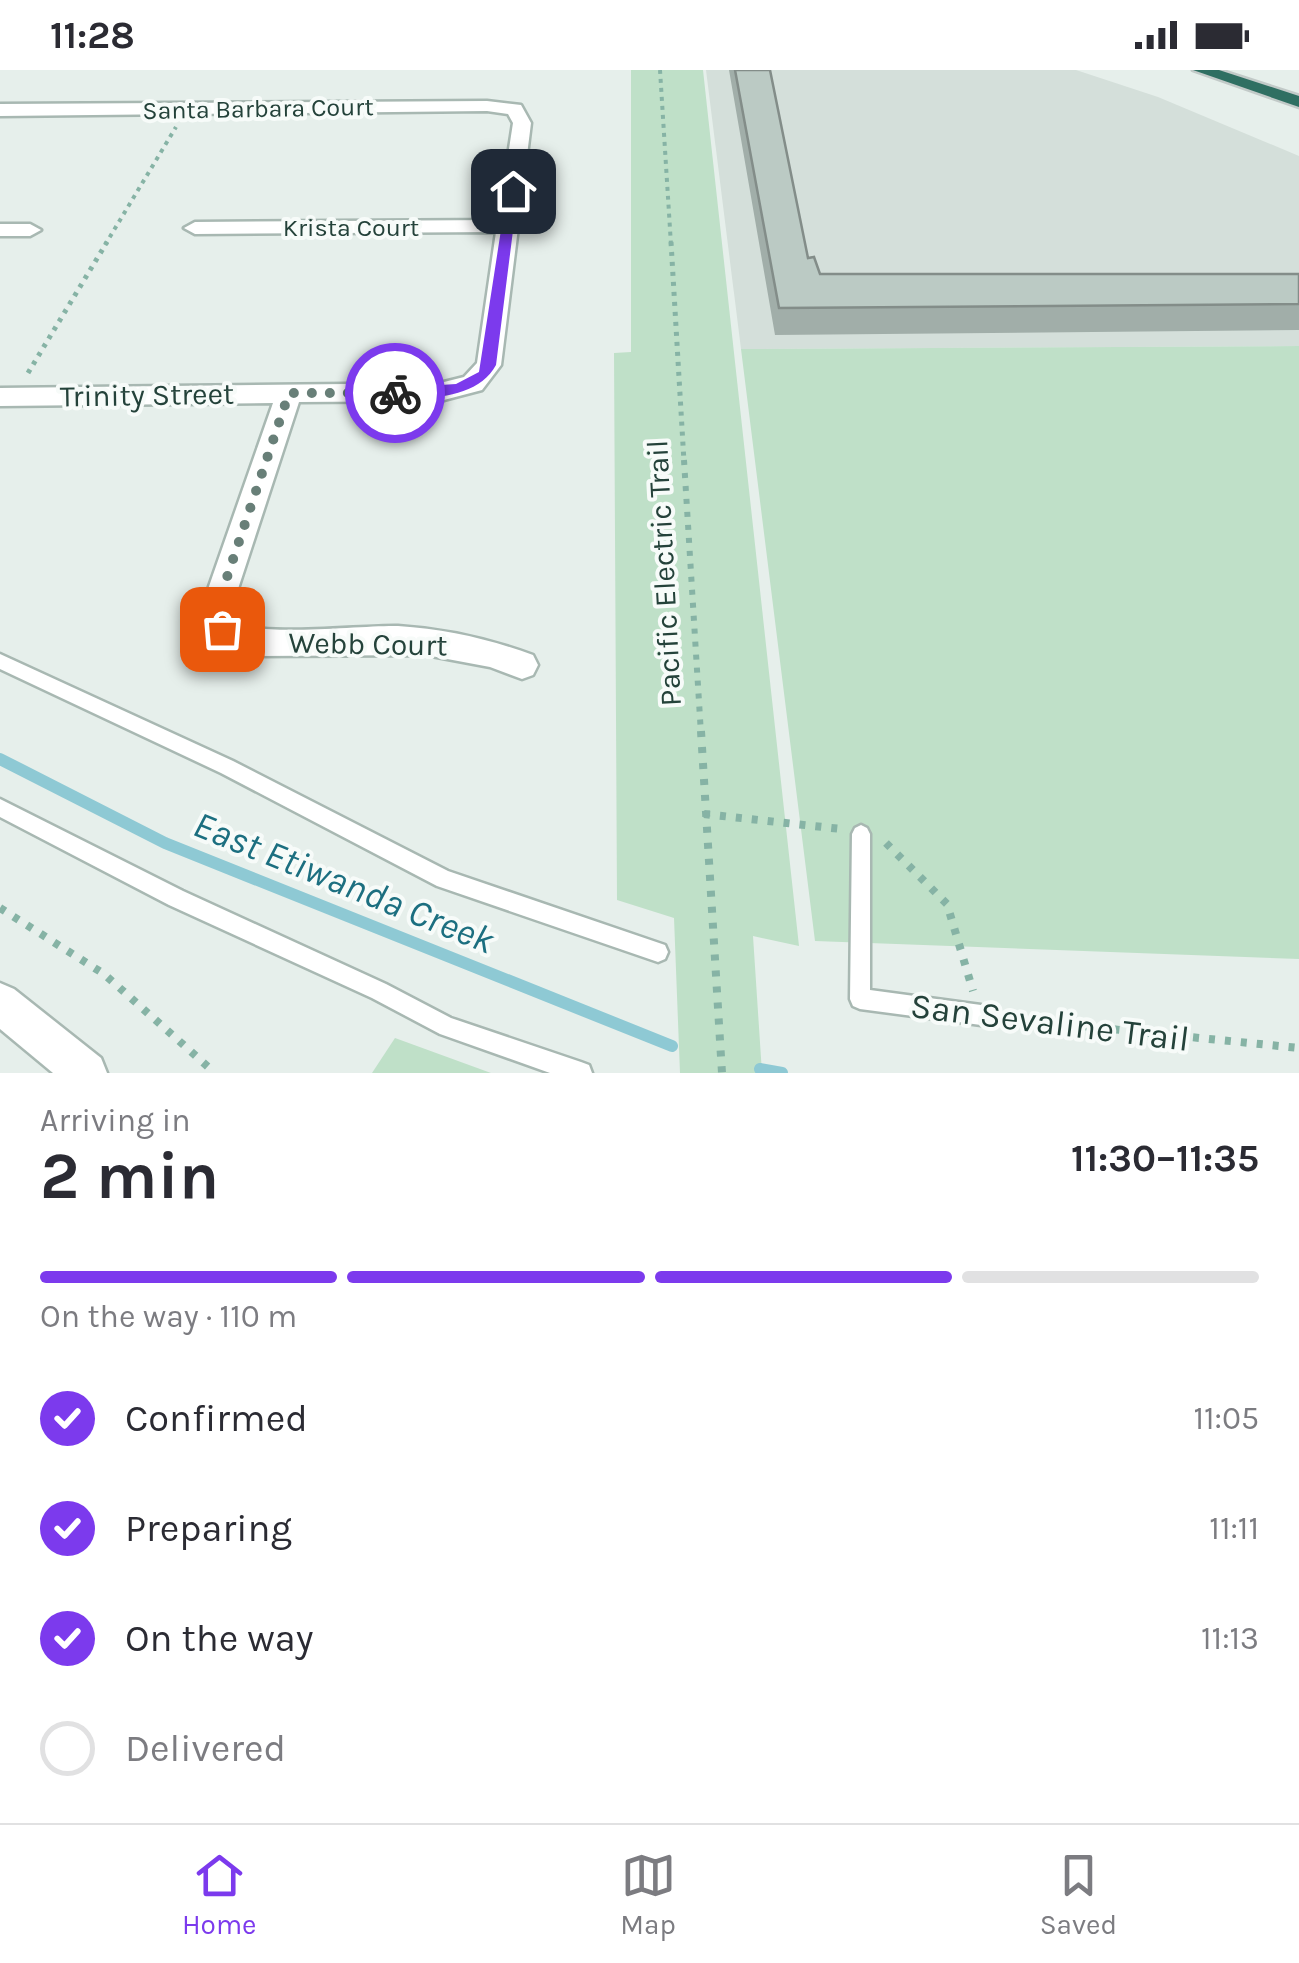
<!DOCTYPE html>
<html lang="en">
<head>
<meta charset="utf-8">
<style>
	:root { --surface:#fff; --page:#f2f2f3; --text:#2b2b33; --muted:#7c7c81; --line:#e1e1e2; --accent:#7c3aed }
	body { margin:0; font-family:Karla,sans-serif; background:var(--page); color:var(--text); height:100vh; display:flex; flex-direction:column; font-size:38px; white-space:nowrap }
	* { box-sizing:border-box; margin:0 }
	p { font-size:32px; color:var(--muted) }
	.icon { flex:none; width:55px; height:55px; fill:none; stroke:currentColor; stroke-width:2; stroke-linecap:round; stroke-linejoin:round }
	.map { position:relative; height:1003px; overflow:hidden }
	.panel { display:flex; flex-direction:column; background:var(--surface); flex:1 }
	.panel>* { flex:none }
	.pin { position:absolute; display:grid; place-items:center; width:85px; height:85px; color:#fff; margin:-42px; border-radius:20px; box-shadow:0 5px 15px #0006 }
	.courier { position:absolute; display:grid; place-items:center; width:100px; height:100px; margin:-50px; border:8px solid #7c3aed; border-radius:50%; background:#fff; color:#222; box-shadow:0 2px 12px #0007 }
	.head em { font-style:normal; font-weight:700 }
	.head div { display:flex; flex-direction:column-reverse }
	.head { display:flex; align-items:center; justify-content:space-between; height:170px; padding:0 40px }
	h1 { font-size:65px; font-weight:700; line-height:75px }
	.bar { display:grid; grid-template-columns:repeat(4,1fr); gap:15px 10px; align-content:center; height:120px; padding:0 40px }
	.bar i { height:12px; border-radius:8px; background:var(--line) }
	.bar .on { background:var(--accent) }
	.bar p { grid-column:span 4 }
	ol { padding:0 40px; list-style:none }
	li { display:flex; align-items:center; gap:30px; height:110px }
	li p { margin-inline-start:auto }
	li .icon { padding:10px; border-radius:50%; background:var(--accent); color:#fff; stroke-width:4 }
	li:last-child { color:var(--muted) }
	li i { width:55px; height:55px; border:5px solid var(--line); border-radius:50% }
	.status { display:flex; justify-content:space-between; align-items:center; height:70px; padding:0 50px; background:var(--surface); direction:ltr }
	.status svg { height:28px; fill:currentColor }
	.tab-bar { display:flex; justify-content:space-around; align-items:center; height:140px; border-top:2px solid var(--line); background:var(--surface); font-size:28px; color:var(--muted) }
	.tab-bar a { display:grid; justify-items:center; gap:5px }
	.tab-bar .on { color:var(--accent) }
	.map>svg:first-child { display:block }
</style>
</head>
<body>
<div class="status"><b>11:28</b><svg viewBox="0 0 49 12"><path d="M0 12V9h3v3zM5 12V6h3v6zM10 12V3h3v9zM15 12V0h3v12zM26 1h20v11H26zM47 4h2v5h-2z"/></svg></div>
<div class="map">
<svg width="1299" height="1003" viewBox="0 0 1299 1003">
	<rect width="100%" height="100%" fill="#e6efeb"/>
	<!-- built -->
	<path fill="#d4dfda" d="M 706,0 L 1076,0 L 1158,27 L 1299,86 L 1299,276 L 741,279 Z"/>
	<!-- green -->
	<g fill="#bfe0c8">
		<path d="M 631,0 L 703,0 L 799,876 L 753,866 L 762,1003 L 680,1003 L 674,848 L 617,830 L 614,283 L 631,282 Z"/>
		<path d="M 1299,276 L 1299,889 L 815,871 L 741,279 Z"/>
		<path d="M 395,968 L 491,1003 L 372,1003 Z"/>
	</g>
	<g fill="none" stroke-linecap="round" stroke-linejoin="round">
		<!-- stream -->
		<g stroke="#8ec9d4" stroke-width="12">
			<path d="M 0,689 L 165,773 L 672,976"/>
			<path d="M 760,999 L 782,1003"/>
		</g>
		<!-- service casing -->
		<g stroke="#a8b8b2" stroke-width="5">
			<g id="service">
				<path d="M 0,584 L 233,691 L 448,801 L 665,875 L 668,882 L 665,889 L 658,892 L 437,816 L 221,703 L 0,599 Z"/>
				<path d="M 0,729 L 183,821 L 386,914 L 451,948 L 581,992 L 589,995 L 592,1003 L 550,1003 L 440,964 L 372,928 L 169,835 L 0,747 Z"/>
				<path d="M 861,755 L 867,758 L 870,764 L 870,920 L 981,935 L 988,938 L 991,945 L 988,952 L 981,955 L 860,939 L 853,936 L 850,929 L 852,764 L 855,758 Z"/>
			</g>
		</g>
		<!-- minor casing -->
		<g stroke="#a8b8b2" stroke-width="5">
			<g id="minor">
				<path d="M 487,31 L 521,35 L 531,53 L 501,295 L 482,320 L 440,331 L 299,332 L 236,525 L 237,553 C 262,567 364,555 398,556 C 446,559 489,569 533,585 L 538,595 L 533,605 L 522,609 L 490,597 L 426,585 L 259,586 L 225,579 L 211,568 L 206,559 L 206,525 L 273,333 L 0,336 L 0,318 L 440,313 L 464,307 L 477,293 L 496,162 L 195,164 L 184,158 L 195,152 L 498,150 L 513,53 L 508,44 L 487,41 L 0,46 L 0,34 Z"/>
				<path d="M 0,154 L 30,154 L 41,160 L 30,166 L 0,166 Z"/>
				<path d="M 0,913 L 14,919 L 101,988 L 107,1003 L 53,1003 L 0,959 Z"/>
			</g>
		</g>
		<!-- motorway casing -->
		<g stroke="#c2cac8" stroke-width="5">
			<path id="motorway" d="M 1193,0 L 1219,0 L 1299,26 L 1299,37 Z"/>
		</g>
		<!-- path-far3 -->
		<g stroke="#86b3a5" stroke-width="4" stroke-dasharray="4 5" stroke-linecap="butt">
			<path d="M 660,0 L 671,175"/>
			<path d="M 105,175 L 176,57"/>
		</g>
		<!-- path-far2 -->
		<g stroke="#86b3a5" stroke-width="5" stroke-dasharray="4 6" stroke-linecap="butt">
			<path d="M 671,172 L 684,392"/>
			<path d="M 28,303 L 107,172"/>
		</g>
		<!-- path-far1 -->
		<path stroke="#86b3a5" stroke-width="6" stroke-dasharray="5 8" stroke-linecap="butt" d="M 684,390 L 701,664"/>
		<!-- path -->
		<g stroke="#86b3a5" stroke-width="8" stroke-dasharray="6 10" stroke-linecap="butt">
			<path d="M 701,661 L 722,1003"/>
			<path d="M 704,744 L 841,759"/>
			<path d="M 886,773 L 947,834 L 973,921"/>
			<path d="M 0,838 L 104,904 L 215,1003"/>
			<path d="M 1002,948 L 1299,978"/>
		</g>
		<!-- service -->
		<use href="#service" fill="#fff" fill-rule="evenodd"/>
		<!-- minor -->
		<use href="#minor" fill="#fff" fill-rule="evenodd"/>
		<!-- motorway -->
		<use href="#motorway" fill="#2f6f62" fill-rule="evenodd"/>
	</g>
	<!-- wall -->
	<path fill="#a1aea9" d="M 729,0 L 770,0 L 808,188 L 820,204 L 1299,204 L 1299,260 L 775,265 Z"/>
	<!-- building -->
	<path fill="#bbcac4" stroke="#838d89" stroke-width="2.5" d="M 735,0 L 770,0 L 808,188 L 814,187 L 820,204 L 1299,204 L 1299,234 L 779,238 Z"/>
	<!-- route -->
	<path fill="#7c3aed" d="M 513,118 L 518,121 L 496,295 C 478,329 424,331 390,326 L 388,323 L 395,318 L 456,314 L 479,302 L 507,121 Z"/>
	<g fill="none" stroke-linecap="round" stroke-linejoin="round">
		<!-- done -->
		<path stroke="#687f78" stroke-width="10" stroke-dasharray="0 18" d="M 222,559 L 221,525 L 289,323 L 395,323"/>
	</g>
	<g text-anchor="middle" stroke-width="8" stroke-linejoin="round" paint-order="stroke">
		<!-- far-street labels -->
		<g font-size="25" fill="#24423a" stroke="#f7fbf9">
			<text transform="translate(258 38) rotate(-1)" y="9">Santa Barbara Court</text>
			<text x="351" y="166">Krista Court</text>
		</g>
		<!-- street labels -->
		<g font-size="30" fill="#24423a" stroke="#f7fbf9">
			<text transform="translate(147 325) rotate(-1)" y="10">Trinity Street</text>
			<text transform="translate(664 503) rotate(-93)" y="10">Pacific Electric Trail</text>
			<text transform="translate(368 574) rotate(1)" y="10">Webb Court</text>
		</g>
		<!-- near-street labels -->
		<g font-size="35" fill="#24423a" stroke="#f7fbf9">
			<text transform="translate(1050 952) rotate(7)" y="12">San Sevaline Trail</text>
		</g>
		<!-- near-water labels -->
		<g font-size="38" font-style="italic" fill="#1c6f80" stroke="#f7fbf9">
			<text transform="translate(344 812) rotate(22)" y="13">East Etiwanda Creek</text>
		</g>
	</g>
</svg>
<div class="pin" style="left:222px;top:559px;background:#ea580c"><svg class="icon" aria-label="bag" viewBox="0 0 24 24"><path d="M5 8h14l-1 12H6zM9 8a3 3 0 0 1 6 0"/></svg></div>
<div class="pin" style="left:513px;top:121px;background:#1f2937"><svg class="icon" aria-label="home" viewBox="0 0 24 24"><path d="M3 11l9-7 9 7M6 9v11h12V9"/></svg></div>
<div class="courier" style="left:395px;top:323px"><svg class="icon" aria-label="bike" viewBox="0 0 24 24"><circle cx="6" cy="16" r="4"/><circle cx="18" cy="16" r="4"/><path d="M6 16l4-8h5l3 8M10 8l3 8H6M13 5h3"/></svg></div>
</div>
<section class="panel">
<div class="head"><div><h1>2 min</h1><p>Arriving in</p></div><em>11:30–11:35</em></div>
<div class="bar"><i class="on"></i><i class="on"></i><i class="on"></i><i></i><p>On the way · 110 m</p></div>
<ol>
<li><svg class="icon" aria-label="check" viewBox="0 0 24 24"><path d="M5 12l5 5 9-10"/></svg>Confirmed<p>11:05</p></li>
<li><svg class="icon" aria-label="check" viewBox="0 0 24 24"><path d="M5 12l5 5 9-10"/></svg>Preparing<p>11:11</p></li>
<li><svg class="icon" aria-label="check" viewBox="0 0 24 24"><path d="M5 12l5 5 9-10"/></svg>On the way<p>11:13</p></li>
<li><i></i>Delivered</li>
</ol>
</section>
<nav class="tab-bar">
<a class="on"><svg class="icon" aria-label="home" viewBox="0 0 24 24"><path d="M3 11l9-7 9 7M6 9v11h12V9"/></svg>Home</a>
<a><svg class="icon" aria-label="map" viewBox="0 0 24 24"><path d="M3 6l6-2 6 2 6-2v14l-6 2-6-2-6 2zM9 4v14M15 6v14"/></svg>Map</a>
<a><svg class="icon" aria-label="saved" viewBox="0 0 24 24"><path d="M7 4h10v16l-5-4-5 4z"/></svg>Saved</a>
</nav>
</body>
</html>
